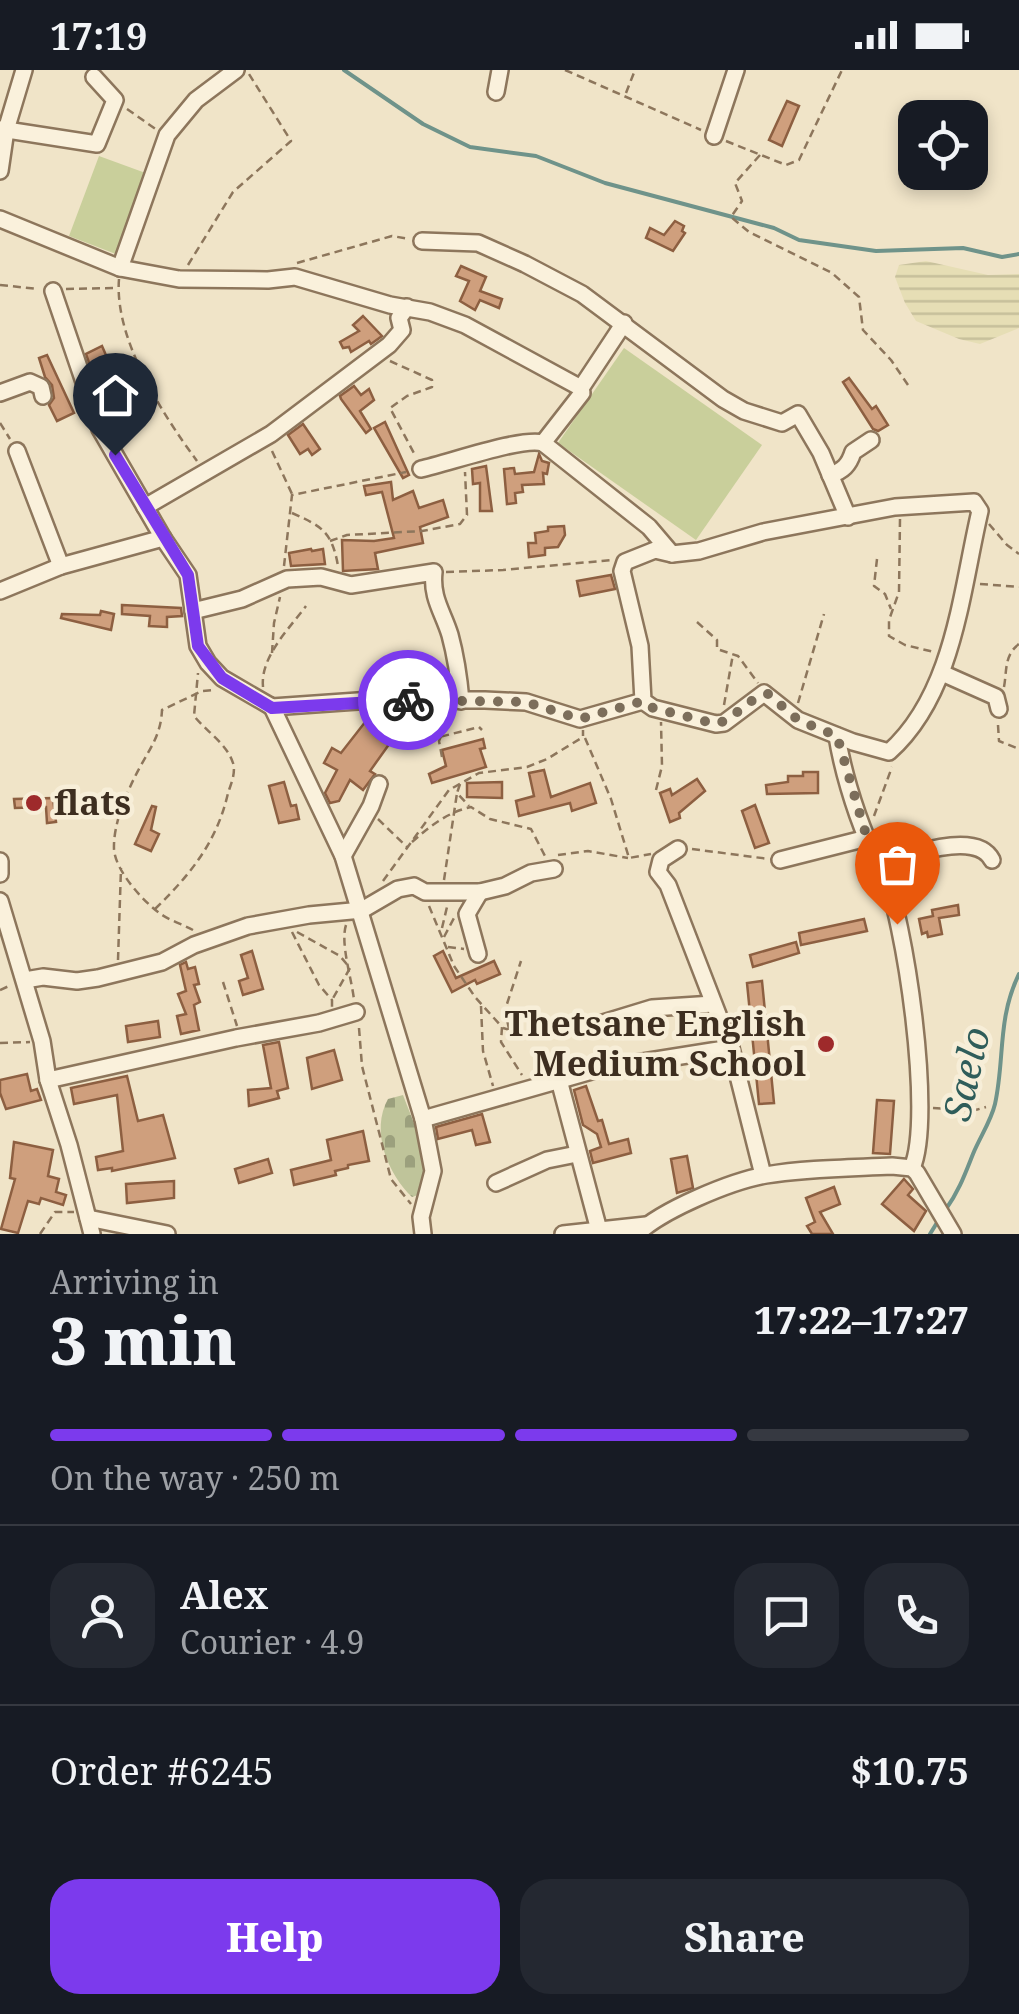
<!DOCTYPE html>
<html lang="en">
<head>
<meta charset="utf-8">
<style>
	:root { --surface:#171b24; --page:#242831; --text:#f1f3f6; --muted:#9ea1a6; --line:#363941; --accent:#7c3aed }
	body { margin:0; font-family:"Noto Serif",serif; background:var(--page); color:var(--text); height:100vh; display:flex; flex-direction:column; font-size:38px; white-space:nowrap }
	* { box-sizing:border-box; margin:0 }
	p { font-size:32px; color:var(--muted) }
	.icon { flex:none; width:55px; height:55px; fill:none; stroke:currentColor; stroke-width:2; stroke-linecap:round; stroke-linejoin:round }
	.map { position:relative; height:1164px; overflow:hidden }
	.side { display:flex; flex-direction:column; background:var(--surface); flex:1 }
	.side>* { flex:none }
	.controls { position:absolute; left:898px; top:30px; display:grid; gap:20px }
	.controls a { display:grid; place-items:center; width:90px; height:90px; border-radius:20px; background:var(--surface); box-shadow:0 5px 15px #0003; font-size:50px }
	.pin { position:absolute; display:grid; place-items:center; width:85px; height:85px; color:#fff; margin:-102px -42px; border-radius:50% 50% 50% 0; rotate:-45deg; box-shadow:0 0 10px #0007 }
	.pin .icon { rotate:45deg }
	.courier { position:absolute; display:grid; place-items:center; width:100px; height:100px; margin:-50px; border:8px solid #7c3aed; border-radius:50%; background:#fff; color:#222; box-shadow:0 2px 12px #0007 }
	.head em { font-style:normal; font-weight:800 }
	.head div { display:flex; flex-direction:column-reverse }
	.head { display:flex; align-items:center; justify-content:space-between; height:170px; padding:0 50px }
	h1 { font-size:65px; font-weight:800; line-height:75px }
	.bar { display:grid; grid-template-columns:repeat(4,1fr); gap:15px 10px; align-content:center; height:120px; padding:0 50px }
	.bar i { height:12px; border-radius:8px; background:var(--line) }
	.bar .active { background:var(--accent) }
	.bar p { grid-column:span 4 }
	.line { display:flex; align-items:center; gap:25px; padding:0 50px; border-top:2px solid var(--line) }
	.line div { flex:1 }
	.round { display:grid; place-items:center; flex:none; width:105px; height:105px; border-radius:30px; background:var(--page) }
	.primary-button { display:flex; gap:20px; margin-top:auto; padding:20px 50px }
	.primary-button a { flex:1; height:115px; border-radius:30px; background:var(--accent); color:#fff; font-size:40px; font-weight:800; line-height:115px; text-align:center }
	.primary-button a+a { background:var(--page); color:var(--text) }
	.status { display:flex; justify-content:space-between; align-items:center; height:70px; padding:0 50px; background:var(--surface); direction:ltr }
	.status svg { height:28px; fill:currentColor }
	.map>svg:first-child { display:block }
</style>
</head>
<body>
<div class="status"><b>17:19</b><svg viewBox="0 0 49 12"><path d="M0 12V9h3v3zM5 12V6h3v6zM10 12V3h3v9zM15 12V0h3v12zM26 1h20v11H26zM47 4h2v5h-2z"/></svg></div>
<div class="map">
<svg width="1019" height="1164" viewBox="0 0 1019 1164">
	<defs>
		<pattern id="farmland-rules" width="6" height="5" patternUnits="userSpaceOnUse" patternTransform="scale(2.5)"><rect width="6" height="5" fill="#e6deb5"/><path d="M0 2.5h6" fill="none" stroke="#c6bf9b"/></pattern>
		<pattern id="cemetery-stones" width="16" height="16" patternUnits="userSpaceOnUse" patternTransform="scale(2.5)"><rect width="16" height="16" fill="#bfc49a"/><path d="M2 7V4a2 2 0 0 1 4 0v3zM10 15v-3a2 2 0 0 1 4 0v3z" fill="#9ca07d"/></pattern>
	</defs>
	<rect width="100%" height="100%" fill="#f0e4c8"/>
	<!-- farmland -->
	<path fill="url(#farmland-rules)" d="M 926,191 L 988,205 L 1019,204 L 1019,258 L 980,274 L 959,269 L 916,251 L 905,233 L 895,207 L 899,195 Z"/>
	<!-- cemetery -->
	<path fill="url(#cemetery-stones)" d="M 403,1025 C 415,1057 434,1093 418,1125 L 412,1127 C 388,1104 370,1061 388,1029 Z"/>
	<!-- green -->
	<g fill="#c9cf9b">
		<path d="M 99,86 L 151,105 L 121,186 L 69,166 Z"/>
		<path d="M 624,278 L 762,375 L 696,470 L 558,373 Z"/>
	</g>
	<g fill="none" stroke-linecap="round" stroke-linejoin="round">
		<!-- stream -->
		<g stroke="#6f938a" stroke-width="4">
			<path d="M 344,0 L 423,54 L 470,77 L 536,86 L 605,113 L 774,158 L 799,170 L 876,181 L 963,178 L 1002,187 L 1019,184"/>
			<path d="M 946,1139 C 959,1121 965,1104 973,1084 C 980,1067 991,1051 995,1034 C 1005,989 997,949 1019,904"/>
			<path d="M 930,1164 L 938,1151"/>
		</g>
	</g>
	<!-- building -->
	<g fill="#cf9f7d" stroke="#8d5f41" stroke-width="2.5">
		<path d="M 787,31 L 799,36 L 782,76 L 769,70 Z"/>
		<path d="M 675,151 L 684,156 L 682,161 L 685,163 L 673,181 L 646,168 L 650,158 L 664,165 Z"/>
		<path d="M 461,196 L 486,207 L 480,221 L 502,229 L 499,238 L 480,230 L 475,240 L 460,231 L 469,211 L 456,206 Z"/>
		<path d="M 363,246 L 382,266 L 371,274 L 369,271 L 351,282 L 349,277 L 343,278 L 340,272 L 359,261 L 353,255 Z"/>
		<path d="M 102,276 L 118,313 L 99,322 L 86,284 Z"/>
		<path d="M 47,285 L 74,343 L 57,351 L 49,335 L 54,328 L 52,315 L 45,307 L 39,288 Z"/>
		<path d="M 849,308 L 872,339 L 876,336 L 888,355 L 878,361 L 873,359 L 843,312 Z"/>
		<path d="M 354,316 L 361,325 L 369,319 L 374,330 L 360,341 L 371,359 L 366,363 L 341,329 L 340,326 Z"/>
		<path d="M 385,352 L 409,405 L 403,408 L 374,358 Z"/>
		<path d="M 303,354 L 320,379 L 312,385 L 308,379 L 300,384 L 288,365 Z"/>
		<path d="M 539,384 L 542,391 L 549,393 L 547,404 L 543,403 L 544,414 L 522,415 L 523,422 L 515,423 L 516,433 L 507,434 L 504,399 L 514,398 L 515,404 L 534,402 Z"/>
		<path d="M 486,396 L 492,441 L 480,441 L 480,413 L 473,414 L 472,399 Z"/>
		<path d="M 391,412 L 393,430 L 413,421 L 419,438 L 443,430 L 448,447 L 420,457 L 423,473 L 375,483 L 378,499 L 343,501 L 342,470 L 374,471 L 394,468 L 382,422 L 366,425 L 364,416 Z"/>
		<path d="M 564,456 L 565,465 L 558,477 L 545,478 L 545,485 L 529,487 L 528,473 L 536,473 L 535,463 L 548,461 L 548,457 Z"/>
		<path d="M 311,479 L 312,481 L 323,479 L 325,494 L 291,496 L 289,483 Z"/>
		<path d="M 611,505 L 615,519 L 580,526 L 577,511 Z"/>
		<path d="M 122,535 L 181,538 L 182,546 L 167,547 L 167,557 L 149,556 L 150,546 L 122,544 Z"/>
		<path d="M 101,541 L 114,544 L 111,560 L 61,548 L 62,544 L 100,545 Z"/>
		<path d="M 373,642 L 380,648 L 372,659 L 390,673 L 370,701 L 375,704 L 363,720 L 350,710 L 339,731 L 330,733 L 325,723 L 337,700 L 324,693 L 332,678 L 341,683 Z"/>
		<path d="M 483,669 L 485,678 L 480,679 L 486,697 L 432,713 L 429,704 L 446,696 L 442,680 Z"/>
		<path d="M 544,700 L 551,727 L 590,713 L 596,733 L 572,741 L 570,733 L 519,746 L 516,731 L 534,726 L 529,703 Z"/>
		<path d="M 803,702 L 818,702 L 818,723 L 767,724 L 766,715 L 788,712 L 788,706 L 803,706 Z"/>
		<path d="M 697,709 L 705,721 L 679,743 L 680,748 L 670,752 L 660,723 L 670,719 L 672,725 Z"/>
		<path d="M 284,712 L 291,736 L 296,735 L 299,749 L 279,753 L 269,716 Z"/>
		<path d="M 502,712 L 502,728 L 467,727 L 467,713 Z"/>
		<path d="M 53,728 L 56,752 L 47,753 L 46,737 L 15,738 L 14,729 Z"/>
		<path d="M 755,735 L 769,773 L 755,778 L 742,741 Z"/>
		<path d="M 152,736 L 156,737 L 151,760 L 159,764 L 151,781 L 135,774 Z"/>
		<path d="M 958,835 L 959,845 L 939,848 L 942,864 L 928,867 L 927,862 L 922,864 L 919,849 L 933,846 L 932,840 Z"/>
		<path d="M 864,849 L 867,861 L 801,875 L 799,863 Z"/>
		<path d="M 796,872 L 799,883 L 753,897 L 750,885 Z"/>
		<path d="M 252,881 L 263,919 L 243,925 L 239,911 L 248,908 L 241,885 Z"/>
		<path d="M 443,881 L 456,908 L 494,891 L 500,904 L 477,914 L 475,910 L 452,922 L 434,886 Z"/>
		<path d="M 186,892 L 188,899 L 195,897 L 199,914 L 194,915 L 200,932 L 194,935 L 199,960 L 181,964 L 177,946 L 186,944 L 178,924 L 186,921 L 180,895 Z"/>
		<path d="M 762,911 L 774,1033 L 759,1034 L 747,913 Z"/>
		<path d="M 158,951 L 160,967 L 128,972 L 126,956 Z"/>
		<path d="M 279,972 L 288,1018 L 277,1021 L 279,1028 L 249,1036 L 248,1020 L 271,1018 L 263,975 Z"/>
		<path d="M 334,980 L 342,1010 L 312,1019 L 307,988 Z"/>
		<path d="M 27,1004 L 31,1021 L 37,1019 L 41,1030 L 6,1039 L 0,1023 L 0,1010 Z"/>
		<path d="M 127,1006 L 138,1051 L 163,1045 L 175,1088 L 112,1101 L 112,1098 L 98,1100 L 96,1087 L 123,1081 L 117,1025 L 74,1034 L 71,1018 Z"/>
		<path d="M 586,1016 L 598,1051 L 602,1050 L 609,1074 L 628,1069 L 631,1083 L 593,1093 L 590,1081 L 601,1077 L 597,1064 L 583,1055 L 574,1020 Z"/>
		<path d="M 877,1030 L 894,1031 L 890,1084 L 873,1083 Z"/>
		<path d="M 482,1044 L 490,1072 L 476,1075 L 472,1060 L 438,1069 L 436,1057 Z"/>
		<path d="M 363,1061 L 369,1091 L 348,1095 L 348,1098 L 335,1101 L 336,1105 L 294,1115 L 291,1100 L 331,1090 L 327,1070 Z"/>
		<path d="M 14,1072 L 53,1080 L 48,1106 L 59,1109 L 56,1122 L 66,1125 L 63,1135 L 41,1128 L 39,1134 L 28,1131 L 18,1163 L 1,1159 L 15,1109 L 10,1108 Z"/>
		<path d="M 687,1086 L 693,1118 L 677,1123 L 671,1089 Z"/>
		<path d="M 268,1089 L 272,1103 L 239,1113 L 235,1099 Z"/>
		<path d="M 904,1109 L 913,1119 L 908,1125 L 926,1141 L 914,1161 L 882,1134 Z"/>
		<path d="M 174,1111 L 174,1128 L 127,1133 L 126,1114 Z"/>
		<path d="M 834,1117 L 840,1134 L 820,1142 L 833,1164 L 812,1164 L 807,1156 L 815,1152 L 806,1128 Z"/>
	</g>
	<g fill="none" stroke-linecap="round" stroke-linejoin="round">
		<!-- minor casing -->
		<g stroke="#8d765c" stroke-width="20">
			<g id="minor">
				<path d="M 496,22 L 500,0"/>
				<path d="M 0,59 L 97,74 L 115,30 L 94,7"/>
				<path d="M 714,66 L 736,0"/>
				<path d="M 0,101 L 6,60 L 24,0"/>
				<path d="M 0,149 L 120,198 L 179,209 L 268,210 L 295,207 L 390,235 L 430,242 L 465,255 L 581,318"/>
				<path d="M 422,171 L 478,173 L 525,194 L 582,224 L 723,329 L 744,341 L 782,353 L 798,344 L 821,383 L 848,447"/>
				<path d="M 120,198 L 167,65 L 196,30 L 236,0"/>
				<path d="M 53,221 L 100,359 L 163,468"/>
				<path d="M 0,323 L 30,312 L 41,317 L 43,326"/>
				<path d="M 543,373 L 582,323 L 581,318 L 624,253"/>
				<path d="M 17,381 L 61,496"/>
				<path d="M 421,399 C 449,393 521,367 543,373 L 649,457 L 672,484"/>
				<path d="M 830,405 C 843,401 849,395 853,382 L 871,370"/>
				<path d="M 145,437 L 271,364 L 389,275 L 402,260 L 399,248 L 407,237"/>
				<path d="M 0,521 L 61,496 L 163,468 L 188,505 L 198,576 L 208,593 L 222,608 L 272,637 L 372,630 L 485,630 L 526,632 L 580,649 L 643,631 L 653,638 L 716,654 L 724,653 L 764,623 L 798,650 L 853,672 L 889,682 C 954,624 961,522 980,441 L 974,432 L 895,437 L 763,462 L 699,481 L 672,484 L 655,480 L 625,492 L 622,501 L 640,576 L 643,631"/>
				<path d="M 193,541 L 242,529 L 287,509 L 321,507 L 351,515 L 434,502 C 431,528 443,542 450,565 C 456,587 459,608 461,631"/>
				<path d="M 942,603 L 996,627 L 999,639"/>
				<path d="M 272,637 L 343,786 L 423,1049 L 433,1101 L 421,1147 L 423,1164"/>
				<path d="M 837,666 C 842,698 854,738 867,769 C 871,778 878,786 882,796 C 905,848 934,1048 912,1098"/>
				<path d="M 678,779 L 661,790 L 658,802 L 668,815 L 731,978 L 763,1105"/>
				<path d="M 343,786 L 371,736 L 379,714"/>
				<path d="M 780,790 L 867,768"/>
				<path d="M 0,791 L 0,804"/>
				<path d="M 883,797 C 906,784 977,760 992,790"/>
				<path d="M 0,831 L 42,971 L 48,1010 L 69,1075 L 92,1164"/>
				<path d="M 478,884 L 467,844 L 480,822"/>
				<path d="M 25,910 L 43,907 L 77,911 L 98,908 L 162,892 L 194,875 L 248,856 L 309,845 L 362,840 L 398,819 L 414,816 L 425,822 L 480,822 L 505,816 L 531,803 L 554,799"/>
				<path d="M 580,960 L 652,938 L 713,934"/>
				<path d="M 48,1010 L 236,968 L 319,953 L 356,942"/>
				<path d="M 559,1010 L 600,1164"/>
				<path d="M 423,1049 L 599,999 L 731,978"/>
				<path d="M 496,1113 L 547,1090 L 577,1084"/>
				<path d="M 88,1148 L 167,1164"/>
				<path d="M 563,1164 L 646,1155"/>
				<path d="M 637,1164 C 662,1140 731,1111 766,1105 C 807,1098 851,1098 892,1096 L 912,1098 L 917,1103 L 953,1164"/>
			</g>
		</g>
		<!-- path -->
		<g stroke="#8d765c" stroke-width="2.5" stroke-dasharray="8 5" stroke-linecap="butt">
			<path d="M 565,0 L 701,60"/>
			<path d="M 626,23 L 635,0"/>
			<path d="M 127,39 L 157,60"/>
			<path d="M 726,71 L 786,95 L 799,90 L 842,0"/>
			<path d="M 760,85 L 735,113 L 742,131 L 731,147 L 749,162 L 832,203 L 859,227 L 863,260 L 891,290 L 908,315"/>
			<path d="M 297,193 L 392,166 L 410,169"/>
			<path d="M 188,195 L 233,122 L 291,71 L 249,4"/>
			<path d="M 119,209 C 114,269 163,345 197,391"/>
			<path d="M 0,215 L 38,219"/>
			<path d="M 66,219 L 118,218"/>
			<path d="M 390,291 L 432,310 L 432,317 L 407,326 L 390,338 L 416,387"/>
			<path d="M 0,353 L 10,369"/>
			<path d="M 272,381 L 292,424"/>
			<path d="M 292,443 C 321,456 332,461 338,496"/>
			<path d="M 900,449 L 899,522 L 889,550 L 889,566 L 905,575 L 934,582"/>
			<path d="M 989,454 L 1007,475 L 1019,484"/>
			<path d="M 330,471 L 347,465 L 422,461 L 460,454 L 467,445 L 465,402"/>
			<path d="M 877,489 L 874,516 L 885,524 L 891,539"/>
			<path d="M 284,496 L 292,425 L 406,402"/>
			<path d="M 446,502 L 503,500 L 612,490"/>
			<path d="M 980,514 L 1019,517"/>
			<path d="M 697,552 L 717,570 L 717,579 L 738,586 L 758,613"/>
			<path d="M 272,583 L 274,553 L 280,527"/>
			<path d="M 263,617 C 260,587 289,559 306,536"/>
			<path d="M 1004,617 C 1007,601 1004,585 1019,574"/>
			<path d="M 798,633 L 824,544"/>
			<path d="M 724,635 L 733,584"/>
			<path d="M 998,655 L 999,671 L 1019,679"/>
			<path d="M 585,668 L 611,729 L 629,788 L 651,784"/>
			<path d="M 416,673 L 479,657 L 482,660"/>
			<path d="M 442,687 L 439,671 L 451,643"/>
			<path d="M 460,714 L 457,723 L 469,736"/>
			<path d="M 656,720 L 662,696 L 661,652"/>
			<path d="M 874,746 L 892,697"/>
			<path d="M 378,749 L 407,777"/>
			<path d="M 412,772 C 430,756 448,742 471,737 L 490,749 L 531,759 L 545,786"/>
			<path d="M 692,779 L 769,789"/>
			<path d="M 558,785 L 588,781 L 628,788"/>
			<path d="M 444,810 L 457,723"/>
			<path d="M 383,811 L 449,720 L 479,703 L 527,697 L 547,689 L 583,667 L 583,660"/>
			<path d="M 429,836 L 454,896 L 475,927 L 502,957 L 501,972 L 522,1005"/>
			<path d="M 155,839 C 190,805 217,772 228,723 C 231,714 236,703 233,693 C 227,674 207,662 194,646 L 198,603"/>
			<path d="M 346,855 C 340,873 352,910 354,930"/>
			<path d="M 442,858 L 447,837"/>
			<path d="M 193,860 C 182,854 168,850 158,842 C 142,830 115,800 114,779 C 113,753 128,719 140,697 C 151,677 161,664 162,640 L 202,621 L 213,620"/>
			<path d="M 292,862 L 319,915 L 332,930 L 332,937"/>
			<path d="M 297,862 L 340,886 L 350,898 L 332,930"/>
			<path d="M 444,867 L 454,848"/>
			<path d="M 448,877 L 464,879"/>
			<path d="M 118,890 L 121,798"/>
			<path d="M 223,912 L 237,956"/>
			<path d="M 0,920 L 9,916"/>
			<path d="M 481,936 L 483,981 L 493,1016"/>
			<path d="M 359,958 L 362,996 L 391,1109 L 411,1134"/>
			<path d="M 503,958 L 524,964 L 564,960"/>
			<path d="M 509,959 L 505,940 L 521,891"/>
			<path d="M 0,973 L 30,972"/>
			<path d="M 933,1038 L 972,1041 L 986,1037"/>
			<path d="M 40,1164 L 55,1142 L 74,1142"/>
		</g>
		<!-- minor -->
		<use href="#minor" stroke="#faf1dc" stroke-width="15"/>
	</g>
	<g fill="none" stroke-linecap="round" stroke-linejoin="round">
		<!-- done -->
		<path stroke="#7c6e5b" stroke-width="10" stroke-dasharray="0 18" d="M 408,630 L 526,632 L 580,649 L 643,631 L 653,638 L 716,654 C 736,649 748,627 768,624 L 798,650 L 837,666 L 867,768 L 883,797 L 897,854"/>
		<!-- route -->
		<path stroke="#7c3aed" stroke-width="12" d="M 115,385 L 188,505 L 198,576 L 222,608 L 272,638 L 408,630"/>
	</g>
	<!-- markers -->
	<g fill="#9e2a2b" stroke="#f7eed8" stroke-width="4">
		<circle cx="34" cy="733" r="10"/>
		<circle cx="826" cy="974" r="10"/>
	</g>
	<g text-anchor="middle" stroke-width="9" stroke-linejoin="round" paint-order="stroke">
		<!-- poi labels -->
		<g font-size="35" font-weight="bold" fill="#3d2e20" stroke="#f7eed8" text-anchor="start">
			<text x="54" y="745">flats</text>
			<text x="806" y="966" text-anchor="end">Thetsane English<tspan x="806" dy="40">Medium School</tspan></text>
		</g>
		<!-- water labels -->
		<g font-size="38" font-style="italic" fill="#2f5d5a" stroke="#f7eed8">
			<text transform="translate(967 1004) rotate(-77)" y="13">Saelo</text>
		</g>
	</g>
</svg>
<div class="controls">
<a><svg class="icon" aria-label="locate" viewBox="0 0 24 24"><circle cx="12" cy="12" r="6"/><path d="M12 2v4M12 18v4M2 12h4M18 12h4"/></svg></a>
</div>
<div class="pin" style="left:897px;top:854px;background:#ea580c"><svg class="icon" aria-label="bag" viewBox="0 0 24 24"><path d="M5 8h14l-1 12H6zM9 8a3 3 0 0 1 6 0"/></svg></div>
<div class="pin" style="left:115px;top:385px;background:#1f2937"><svg class="icon" aria-label="home" viewBox="0 0 24 24"><path d="M3 11l9-7 9 7M6 9v11h12V9"/></svg></div>
<div class="courier" style="left:408px;top:630px"><svg class="icon" aria-label="bike" viewBox="0 0 24 24"><circle cx="6" cy="16" r="4"/><circle cx="18" cy="16" r="4"/><path d="M6 16l4-8h5l3 8M10 8l3 8H6M13 5h3"/></svg></div>
</div>
<section class="side">
<div class="head"><div><h1>3 min</h1><p>Arriving in</p></div><em>17:22–17:27</em></div>
<div class="bar"><i class="active"></i><i class="active"></i><i class="active"></i><i></i><p>On the way · 250 m</p></div>
<div class="line" style="height:180px"><a class="round"><svg class="icon" aria-label="person" viewBox="0 0 24 24"><circle cx="12" cy="8" r="4"/><path d="M4 21q1-7 8-7t8 7"/></svg></a><div><b>Alex</b><p>Courier · 4.9</p></div><a class="round"><svg class="icon" aria-label="chat" viewBox="0 0 24 24"><path d="M4 5h16v11H9l-5 4z"/></svg></a><a class="round"><svg class="icon" aria-label="phone" viewBox="0 0 24 24"><path d="M5 4h4l2 5-3 2q2 4 5 5l2-3 5 2v4C11 20 4 13 5 4z"/></svg></a></div>
<div class="line" style="height:130px"><div>Order #6245</div><b>$10.75</b></div>
<div class="primary-button"><a>Help</a><a>Share</a></div>
</section>
</body>
</html>
